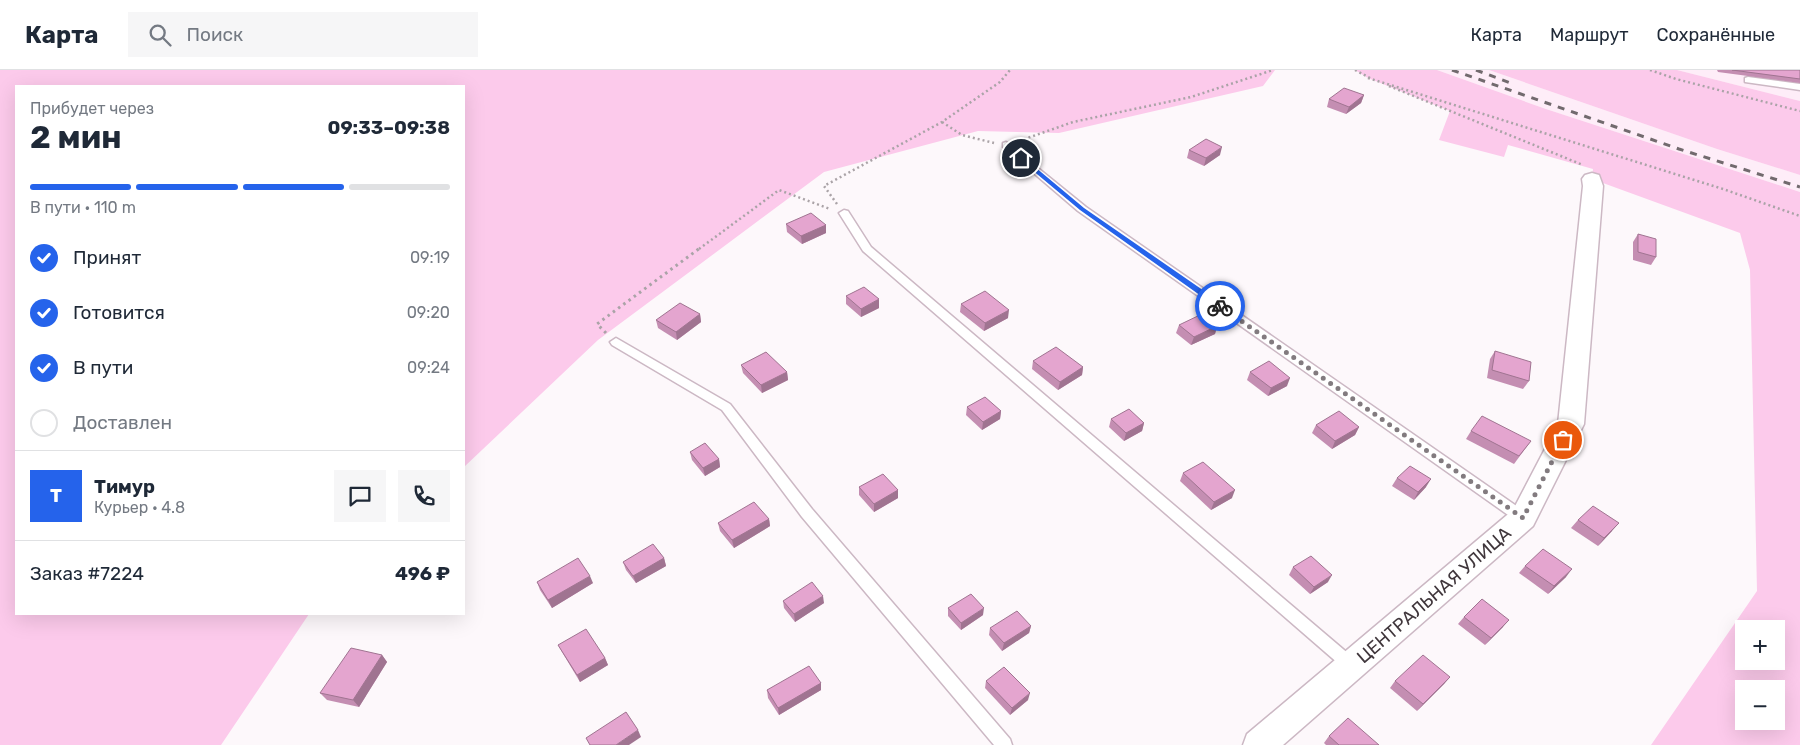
<!DOCTYPE html>
<html lang="ru">
<head>
<meta charset="utf-8">
<style>
	:root { --surface:#fff; --page:#f6f6f7; --text:#1f2937; --muted:#747a83; --line:#e0e1e3; --accent:#2563eb }
	body { margin:0; font-family:Rubik,sans-serif; background:var(--page); color:var(--text); height:100vh; display:flex; flex-direction:column; font-size:19px; white-space:nowrap }
	* { box-sizing:border-box; margin:0 }
	p { font-size:16px; color:var(--muted) }
	.icon { flex:none; width:28px; height:28px; fill:none; stroke:currentColor; stroke-width:2; stroke-linecap:round; stroke-linejoin:round }
	.map { position:relative; flex:1; overflow:hidden }
	.side { position:absolute; left:15px; top:15px; width:450px; height:530px; display:flex; flex-direction:column; background:var(--surface); border-radius:0px; box-shadow:0 5px 20px #0002 }
	.side>* { flex:none }
	.fabs { position:absolute; left:1735px; top:550px; display:grid; gap:10px }
	.fabs a { display:grid; place-items:center; width:50px; height:50px; border-radius:0px; background:var(--surface); box-shadow:0 5px 20px #0002; font-size:25px }
	.pin { position:absolute; display:grid; place-items:center; width:42px; height:42px; color:#fff; margin:-21px; border:2px solid #fff; border-radius:50%; box-shadow:0 1px 5px #0007 }
	.courier { position:absolute; display:grid; place-items:center; width:50px; height:50px; margin:-25px; border:4px solid #2563eb; border-radius:50%; background:#fff; color:#222; box-shadow:0 1px 6px #0007 }
	.head em { font-style:normal; font-weight:700 }
	.head div { display:flex; flex-direction:column-reverse }
	.head { display:flex; align-items:center; justify-content:space-between; height:85px; padding:0 15px }
	h1 { font-size:32px; font-weight:700; line-height:38px }
	.bar { display:grid; grid-template-columns:repeat(4,1fr); gap:8px 5px; align-content:center; height:60px; padding:0 15px }
	.bar i { height:6px; border-radius:4px; background:var(--line) }
	.bar .selected { background:var(--accent) }
	.bar p { grid-column:span 4 }
	.line { display:flex; align-items:center; gap:12px; padding:0 15px; border-top:1px solid var(--line) }
	.line div { flex:1 }
	.round { display:grid; place-items:center; flex:none; width:52px; height:52px; border-radius:0px; background:var(--page) }
	ol { padding:0 15px; list-style:none }
	li { display:flex; align-items:center; gap:15px; height:55px }
	li p { margin-inline-start:auto }
	li .icon { padding:5px; border-radius:50%; background:var(--accent); color:#fff; stroke-width:4 }
	li:last-child { color:var(--muted) }
	li i { width:28px; height:28px; border:2px solid var(--line); border-radius:50% }
	header { display:flex; align-items:center; gap:30px; box-sizing:border-box; height:70px; padding:0 25px; background:var(--surface); border-bottom:1px solid var(--line) }
	header strong { font-size:24px }
	nav { display:flex; gap:28px; margin-inline-start:auto; font-size:18px }
	.search { width:350px; height:45px; background:var(--page); display:flex; align-items:center; gap:12px; box-sizing:border-box; padding:0 18px; border-radius:0px; color:var(--muted); font-size:19px }
	.map>svg:first-child { display:block }
</style>
</head>
<body>
<header>
<strong>Карта</strong>
<div class="search"><svg class="icon" aria-label="search" viewBox="0 0 24 24"><circle cx="10" cy="10" r="6"/><path d="M15 15l6 6"/></svg>Поиск</div>
<nav><a>Карта</a><a>Маршрут</a><a>Сохранённые</a></nav>
</header>
<div class="map">
<svg width="1800" height="675" viewBox="0 0 1800 675">
	<rect width="100%" height="100%" fill="#fdf8fb"/>
	<!-- built -->
	<g fill="#feedf8">
		<path d="M 1437,0 L 1489,0 L 1717,79 L 1800,105 L 1800,122 L 1546,39 Z"/>
		<path d="M 1677,0 L 1800,0 L 1800,31 Z"/>
	</g>
	<!-- green -->
	<g fill="#fccaeb" fill-rule="evenodd">
		<path d="M 0,0 L 1275,0 L 1263,16 L 1059,63 L 978,61 L 824,102 L 598,270 L 464,397 L 464,16 L 16,16 L 16,544 L 309,544 L 221,675 L 0,675 Z"/>
		<path d="M 1355,0 L 1437,0 L 1546,39 L 1800,122 L 1800,675 L 1651,675 L 1757,521 L 1750,200 L 1740,163 L 1592,109 L 1593,99 L 1508,75 L 1504,87 L 1439,70 L 1450,41 L 1368,8 ZM 1744,559 L 1776,559 L 1776,591 L 1744,591 ZM 1744,619 L 1776,619 L 1776,651 L 1744,651 Z"/>
		<path d="M 1489,0 L 1677,0 L 1800,31 L 1800,105 L 1717,79 Z"/>
	</g>
	<g fill="none" stroke-linecap="round" stroke-linejoin="round">
		<!-- service casing -->
		<g stroke="#ccb8c4" stroke-width="3">
			<g id="service">
				<path d="M 1748,7 L 1800,14 L 1800,20 L 1745,12 L 1745,8 Z"/>
				<path d="M 1006,72 L 1086,137 L 1528,444 L 1530,448 L 1528,452 L 1523,454 L 1518,452 L 1078,141 L 1003,77 L 1003,73 Z"/>
				<path d="M 844,140 L 848,141 L 871,177 L 1357,591 L 1360,596 L 1357,601 L 1352,603 L 1347,601 L 863,181 L 839,143 Z"/>
				<path d="M 616,268 L 730,334 L 812,439 L 1010,669 L 1012,675 L 994,675 L 802,447 L 722,340 L 612,275 L 610,272 Z"/>
			</g>
		</g>
		<!-- minor casing -->
		<g stroke="#ccb8c4" stroke-width="3">
			<path id="minor" d="M 1592,103 L 1599,105 L 1603,116 L 1584,354 L 1533,456 L 1283,675 L 1243,675 L 1247,664 L 1513,440 L 1558,354 L 1583,116 L 1582,109 L 1585,105 Z"/>
		</g>
		<!-- path-far1 -->
		<g stroke="#aaa3a7" stroke-width="2.5" stroke-dasharray="2 3" stroke-linecap="butt">
			<path d="M 1355,0 L 1370,8"/>
			<path d="M 1650,0 L 1676,9 L 1800,41"/>
			<path d="M 1368,8 L 1723,119 L 1800,146"/>
			<path d="M 1389,16 L 1583,95"/>
			<path d="M 942,52 L 962,65 L 994,73"/>
			<path d="M 1019,71 L 1073,52 L 1191,27 L 1273,0"/>
			<path d="M 837,134 L 824,116 L 942,52 L 1000,12 L 1010,0"/>
			<path d="M 699,179 L 779,120 L 830,139"/>
		</g>
		<!-- path -->
		<path stroke="#aaa3a7" stroke-width="3" stroke-dasharray="2.5 4" stroke-linecap="butt" d="M 606,263 L 597,254 L 700,178"/>
		<!-- service -->
		<use href="#service" fill="#fff" fill-rule="evenodd"/>
		<!-- minor -->
		<use href="#minor" fill="#fff" fill-rule="evenodd"/>
		<!-- rail -->
		<g stroke="#726a6e" stroke-width="3" stroke-dasharray="7 7" stroke-linecap="butt">
			<path d="M 1452,0 L 1679,79 L 1800,117"/>
			<path d="M 1476,0 L 1513,14"/>
		</g>
	</g>
	<!-- wall -->
	<g fill="#c48eb2">
		<path d="M 1717,0 L 1800,0 L 1800,13 L 1718,2 Z"/>
		<path d="M 1364,25 L 1361,33 L 1346,44 L 1327,37 L 1329,29 Z"/>
		<path d="M 1189,80 L 1220,85 L 1204,96 L 1187,88 Z"/>
		<path d="M 786,154 L 826,155 L 826,163 L 802,174 L 787,162 Z"/>
		<path d="M 1638,164 L 1656,187 L 1651,195 L 1633,190 L 1633,172 Z"/>
		<path d="M 846,226 L 879,238 L 861,247 L 846,234 Z"/>
		<path d="M 961,234 L 1008,248 L 984,261 L 960,242 Z"/>
		<path d="M 700,244 L 701,252 L 677,270 L 658,258 L 656,250 Z"/>
		<path d="M 1179,255 L 1217,256 L 1215,264 L 1191,275 L 1176,263 Z"/>
		<path d="M 1495,281 L 1529,311 L 1523,319 L 1487,308 L 1490,289 Z"/>
		<path d="M 1033,291 L 1083,297 L 1082,305 L 1058,320 L 1032,299 Z"/>
		<path d="M 741,295 L 787,302 L 788,310 L 762,323 L 743,303 Z"/>
		<path d="M 1250,302 L 1287,316 L 1268,326 L 1247,310 Z"/>
		<path d="M 967,337 L 1001,341 L 1000,349 L 982,360 L 966,345 Z"/>
		<path d="M 1111,349 L 1144,353 L 1142,361 L 1124,371 L 1109,357 Z"/>
		<path d="M 1316,355 L 1359,357 L 1355,365 L 1332,379 L 1312,363 Z"/>
		<path d="M 1471,361 L 1531,371 L 1514,394 L 1466,369 Z"/>
		<path d="M 690,382 L 719,389 L 720,397 L 705,406 L 692,390 Z"/>
		<path d="M 1183,403 L 1232,428 L 1211,440 L 1180,411 Z"/>
		<path d="M 1397,408 L 1426,417 L 1414,430 L 1392,416 Z"/>
		<path d="M 859,417 L 898,420 L 898,428 L 874,442 L 859,425 Z"/>
		<path d="M 769,449 L 770,456 L 734,478 L 720,461 L 718,453 Z"/>
		<path d="M 1578,450 L 1612,461 L 1598,476 L 1571,458 Z"/>
		<path d="M 664,488 L 666,496 L 636,513 L 626,500 L 623,492 Z"/>
		<path d="M 1525,496 L 1566,507 L 1548,524 L 1519,503 Z"/>
		<path d="M 1293,497 L 1328,512 L 1310,524 L 1289,505 Z"/>
		<path d="M 537,512 L 593,513 L 552,538 L 540,520 Z"/>
		<path d="M 783,531 L 824,533 L 795,552 L 784,538 Z"/>
		<path d="M 948,538 L 983,545 L 961,560 L 948,546 Z"/>
		<path d="M 1464,547 L 1503,557 L 1485,575 L 1458,554 Z"/>
		<path d="M 1031,556 L 1029,563 L 1002,581 L 989,565 L 990,558 Z"/>
		<path d="M 558,575 L 605,588 L 608,595 L 580,612 L 562,582 Z"/>
		<path d="M 382,585 L 387,592 L 359,637 L 327,630 L 320,623 Z"/>
		<path d="M 1450,607 L 1444,614 L 1417,641 L 1390,618 L 1395,611 Z"/>
		<path d="M 986,611 L 1028,630 L 1010,645 L 985,618 Z"/>
		<path d="M 821,613 L 821,620 L 779,645 L 768,628 L 767,620 Z"/>
		<path d="M 1329,666 L 1379,675 L 1326,675 L 1324,673 Z"/>
	</g>
	<!-- shaded-wall -->
	<g fill="#a07491">
		<path d="M 1364,25 L 1361,33 L 1346,44 L 1349,37 Z"/>
		<path d="M 1222,77 L 1220,85 L 1204,96 L 1206,88 Z"/>
		<path d="M 826,155 L 826,163 L 802,174 L 801,166 Z"/>
		<path d="M 879,229 L 879,238 L 861,247 L 861,239 Z"/>
		<path d="M 1009,240 L 1008,248 L 984,261 L 985,253 Z"/>
		<path d="M 700,244 L 701,252 L 677,270 L 676,262 Z"/>
		<path d="M 1217,256 L 1215,264 L 1191,275 L 1194,267 Z"/>
		<path d="M 1083,297 L 1082,305 L 1058,320 L 1060,312 Z"/>
		<path d="M 787,302 L 788,310 L 762,323 L 761,315 Z"/>
		<path d="M 1290,308 L 1287,316 L 1268,326 L 1271,318 Z"/>
		<path d="M 1001,341 L 1000,349 L 982,360 L 983,352 Z"/>
		<path d="M 1144,353 L 1142,361 L 1124,371 L 1126,363 Z"/>
		<path d="M 1359,357 L 1355,365 L 1332,379 L 1335,371 Z"/>
		<path d="M 719,389 L 720,397 L 705,406 L 703,398 Z"/>
		<path d="M 1431,409 L 1426,417 L 1414,430 L 1418,422 Z"/>
		<path d="M 898,420 L 898,428 L 874,442 L 874,434 Z"/>
		<path d="M 1235,420 L 1232,428 L 1211,440 L 1214,432 Z"/>
		<path d="M 769,449 L 770,456 L 734,478 L 732,470 Z"/>
		<path d="M 1619,453 L 1612,461 L 1598,476 L 1604,468 Z"/>
		<path d="M 664,488 L 666,496 L 636,513 L 633,506 Z"/>
		<path d="M 1572,499 L 1566,507 L 1548,524 L 1554,516 Z"/>
		<path d="M 1332,505 L 1328,512 L 1310,524 L 1314,517 Z"/>
		<path d="M 590,506 L 593,513 L 552,538 L 548,530 Z"/>
		<path d="M 823,526 L 824,533 L 795,552 L 794,544 Z"/>
		<path d="M 984,538 L 983,545 L 961,560 L 961,553 Z"/>
		<path d="M 1509,550 L 1503,557 L 1485,575 L 1491,568 Z"/>
		<path d="M 1031,556 L 1029,563 L 1002,581 L 1004,573 Z"/>
		<path d="M 382,585 L 387,592 L 359,637 L 353,630 Z"/>
		<path d="M 605,588 L 608,595 L 580,612 L 577,605 Z"/>
		<path d="M 1450,607 L 1444,614 L 1417,641 L 1423,634 Z"/>
		<path d="M 821,613 L 821,620 L 779,645 L 778,638 Z"/>
		<path d="M 1030,623 L 1028,630 L 1010,645 L 1012,638 Z"/>
		<path d="M 638,660 L 641,667 L 629,675 L 616,675 Z"/>
	</g>
	<!-- building -->
	<g fill="#e4a5cf" stroke="#a07491">
		<path d="M 1732,0 L 1800,0 L 1800,9 Z"/>
		<path d="M 1344,18 L 1364,25 L 1349,37 L 1329,29 Z"/>
		<path d="M 1206,69 L 1222,77 L 1206,88 L 1189,80 Z"/>
		<path d="M 811,143 L 826,155 L 801,166 L 786,154 Z"/>
		<path d="M 1638,164 L 1656,169 L 1656,187 L 1638,182 Z"/>
		<path d="M 864,217 L 879,229 L 861,239 L 846,226 Z"/>
		<path d="M 985,221 L 1009,240 L 985,253 L 961,234 Z"/>
		<path d="M 680,233 L 700,244 L 676,262 L 656,250 Z"/>
		<path d="M 1202,244 L 1217,256 L 1194,267 L 1179,255 Z"/>
		<path d="M 1056,277 L 1083,297 L 1060,312 L 1033,291 Z"/>
		<path d="M 1495,281 L 1531,292 L 1529,311 L 1492,300 Z"/>
		<path d="M 766,282 L 787,302 L 761,315 L 741,295 Z"/>
		<path d="M 1269,291 L 1290,308 L 1271,318 L 1250,302 Z"/>
		<path d="M 985,327 L 1001,341 L 983,352 L 967,337 Z"/>
		<path d="M 1129,339 L 1144,353 L 1126,363 L 1111,349 Z"/>
		<path d="M 1339,341 L 1359,357 L 1335,371 L 1316,355 Z"/>
		<path d="M 1482,346 L 1531,371 L 1519,386 L 1471,361 Z"/>
		<path d="M 705,373 L 719,389 L 703,398 L 690,382 Z"/>
		<path d="M 1203,392 L 1235,420 L 1214,432 L 1183,403 Z"/>
		<path d="M 1410,396 L 1431,409 L 1418,422 L 1397,408 Z"/>
		<path d="M 883,404 L 898,420 L 874,434 L 859,417 Z"/>
		<path d="M 754,432 L 769,449 L 732,470 L 718,453 Z"/>
		<path d="M 1593,436 L 1619,453 L 1604,468 L 1578,450 Z"/>
		<path d="M 653,474 L 664,488 L 633,506 L 623,492 Z"/>
		<path d="M 1543,479 L 1572,499 L 1554,516 L 1525,496 Z"/>
		<path d="M 1311,486 L 1332,505 L 1314,517 L 1293,497 Z"/>
		<path d="M 578,488 L 590,506 L 548,530 L 537,512 Z"/>
		<path d="M 812,512 L 823,526 L 794,544 L 783,531 Z"/>
		<path d="M 971,524 L 984,538 L 961,553 L 948,538 Z"/>
		<path d="M 1482,529 L 1509,550 L 1491,568 L 1464,547 Z"/>
		<path d="M 1017,541 L 1031,556 L 1004,573 L 990,558 Z"/>
		<path d="M 586,559 L 605,588 L 577,605 L 558,575 Z"/>
		<path d="M 351,578 L 382,585 L 353,630 L 320,623 Z"/>
		<path d="M 1423,585 L 1450,607 L 1423,634 L 1395,611 Z"/>
		<path d="M 809,596 L 821,613 L 778,638 L 767,620 Z"/>
		<path d="M 1004,597 L 1030,623 L 1012,638 L 986,611 Z"/>
		<path d="M 626,642 L 638,660 L 616,675 L 590,675 L 586,668 Z"/>
		<path d="M 1348,648 L 1379,675 L 1339,675 L 1329,666 Z"/>
	</g>
	<!-- route -->
	<path fill="#2563eb" d="M 1019,87 L 1023,87 L 1084,138 L 1223,234 L 1223,238 L 1218,238 L 1080,140 L 1019,89 Z"/>
	<g fill="none" stroke-linecap="round" stroke-linejoin="round">
		<!-- done -->
		<path stroke="#827b7f" stroke-width="5" stroke-dasharray="0 9" d="M 1220,236 L 1523,448 L 1563,370"/>
	</g>
	<g text-anchor="middle" stroke-width="4.5" stroke-linejoin="round" paint-order="stroke">
		<!-- street labels -->
		<g font-size="18" fill="#40373c" stroke="#fff">
			<text transform="translate(1434 525) rotate(-41)" y="6">ЦЕНТРАЛЬНАЯ УЛИЦА</text>
		</g>
	</g>
</svg>
<div class="fabs">
<a>+</a>
<a>−</a>
</div>
<div class="pin" style="left:1563px;top:370px;background:#ea580c"><svg class="icon" aria-label="bag" viewBox="0 0 24 24"><path d="M5 8h14l-1 12H6zM9 8a3 3 0 0 1 6 0"/></svg></div>
<div class="pin" style="left:1021px;top:88px;background:#1f2937"><svg class="icon" aria-label="home" viewBox="0 0 24 24"><path d="M3 11l9-7 9 7M6 9v11h12V9"/></svg></div>
<div class="courier" style="left:1220px;top:236px"><svg class="icon" aria-label="bike" viewBox="0 0 24 24"><circle cx="6" cy="16" r="4"/><circle cx="18" cy="16" r="4"/><path d="M6 16l4-8h5l3 8M10 8l3 8H6M13 5h3"/></svg></div>
<section class="side">
<div class="head"><div><h1>2 мин</h1><p>Прибудет через</p></div><em>09:33–09:38</em></div>
<div class="bar"><i class="selected"></i><i class="selected"></i><i class="selected"></i><i></i><p>В пути · 110 m</p></div>
<ol>
<li><svg class="icon" aria-label="check" viewBox="0 0 24 24"><path d="M5 12l5 5 9-10"/></svg>Принят<p>09:19</p></li>
<li><svg class="icon" aria-label="check" viewBox="0 0 24 24"><path d="M5 12l5 5 9-10"/></svg>Готовится<p>09:20</p></li>
<li><svg class="icon" aria-label="check" viewBox="0 0 24 24"><path d="M5 12l5 5 9-10"/></svg>В пути<p>09:24</p></li>
<li><i></i>Доставлен</li>
</ol>
<div class="line" style="height:90px"><b class="round" style="background:var(--accent);color:#fff">Т</b><div><b>Тимур</b><p>Курьер · 4.8</p></div><a class="round"><svg class="icon" aria-label="chat" viewBox="0 0 24 24"><path d="M4 5h16v11H9l-5 4z"/></svg></a><a class="round"><svg class="icon" aria-label="phone" viewBox="0 0 24 24"><path d="M5 4h4l2 5-3 2q2 4 5 5l2-3 5 2v4C11 20 4 13 5 4z"/></svg></a></div>
<div class="line" style="height:65px"><div>Заказ #7224</div><b>496 ₽</b></div>
</section>
</div>
</body>
</html>
